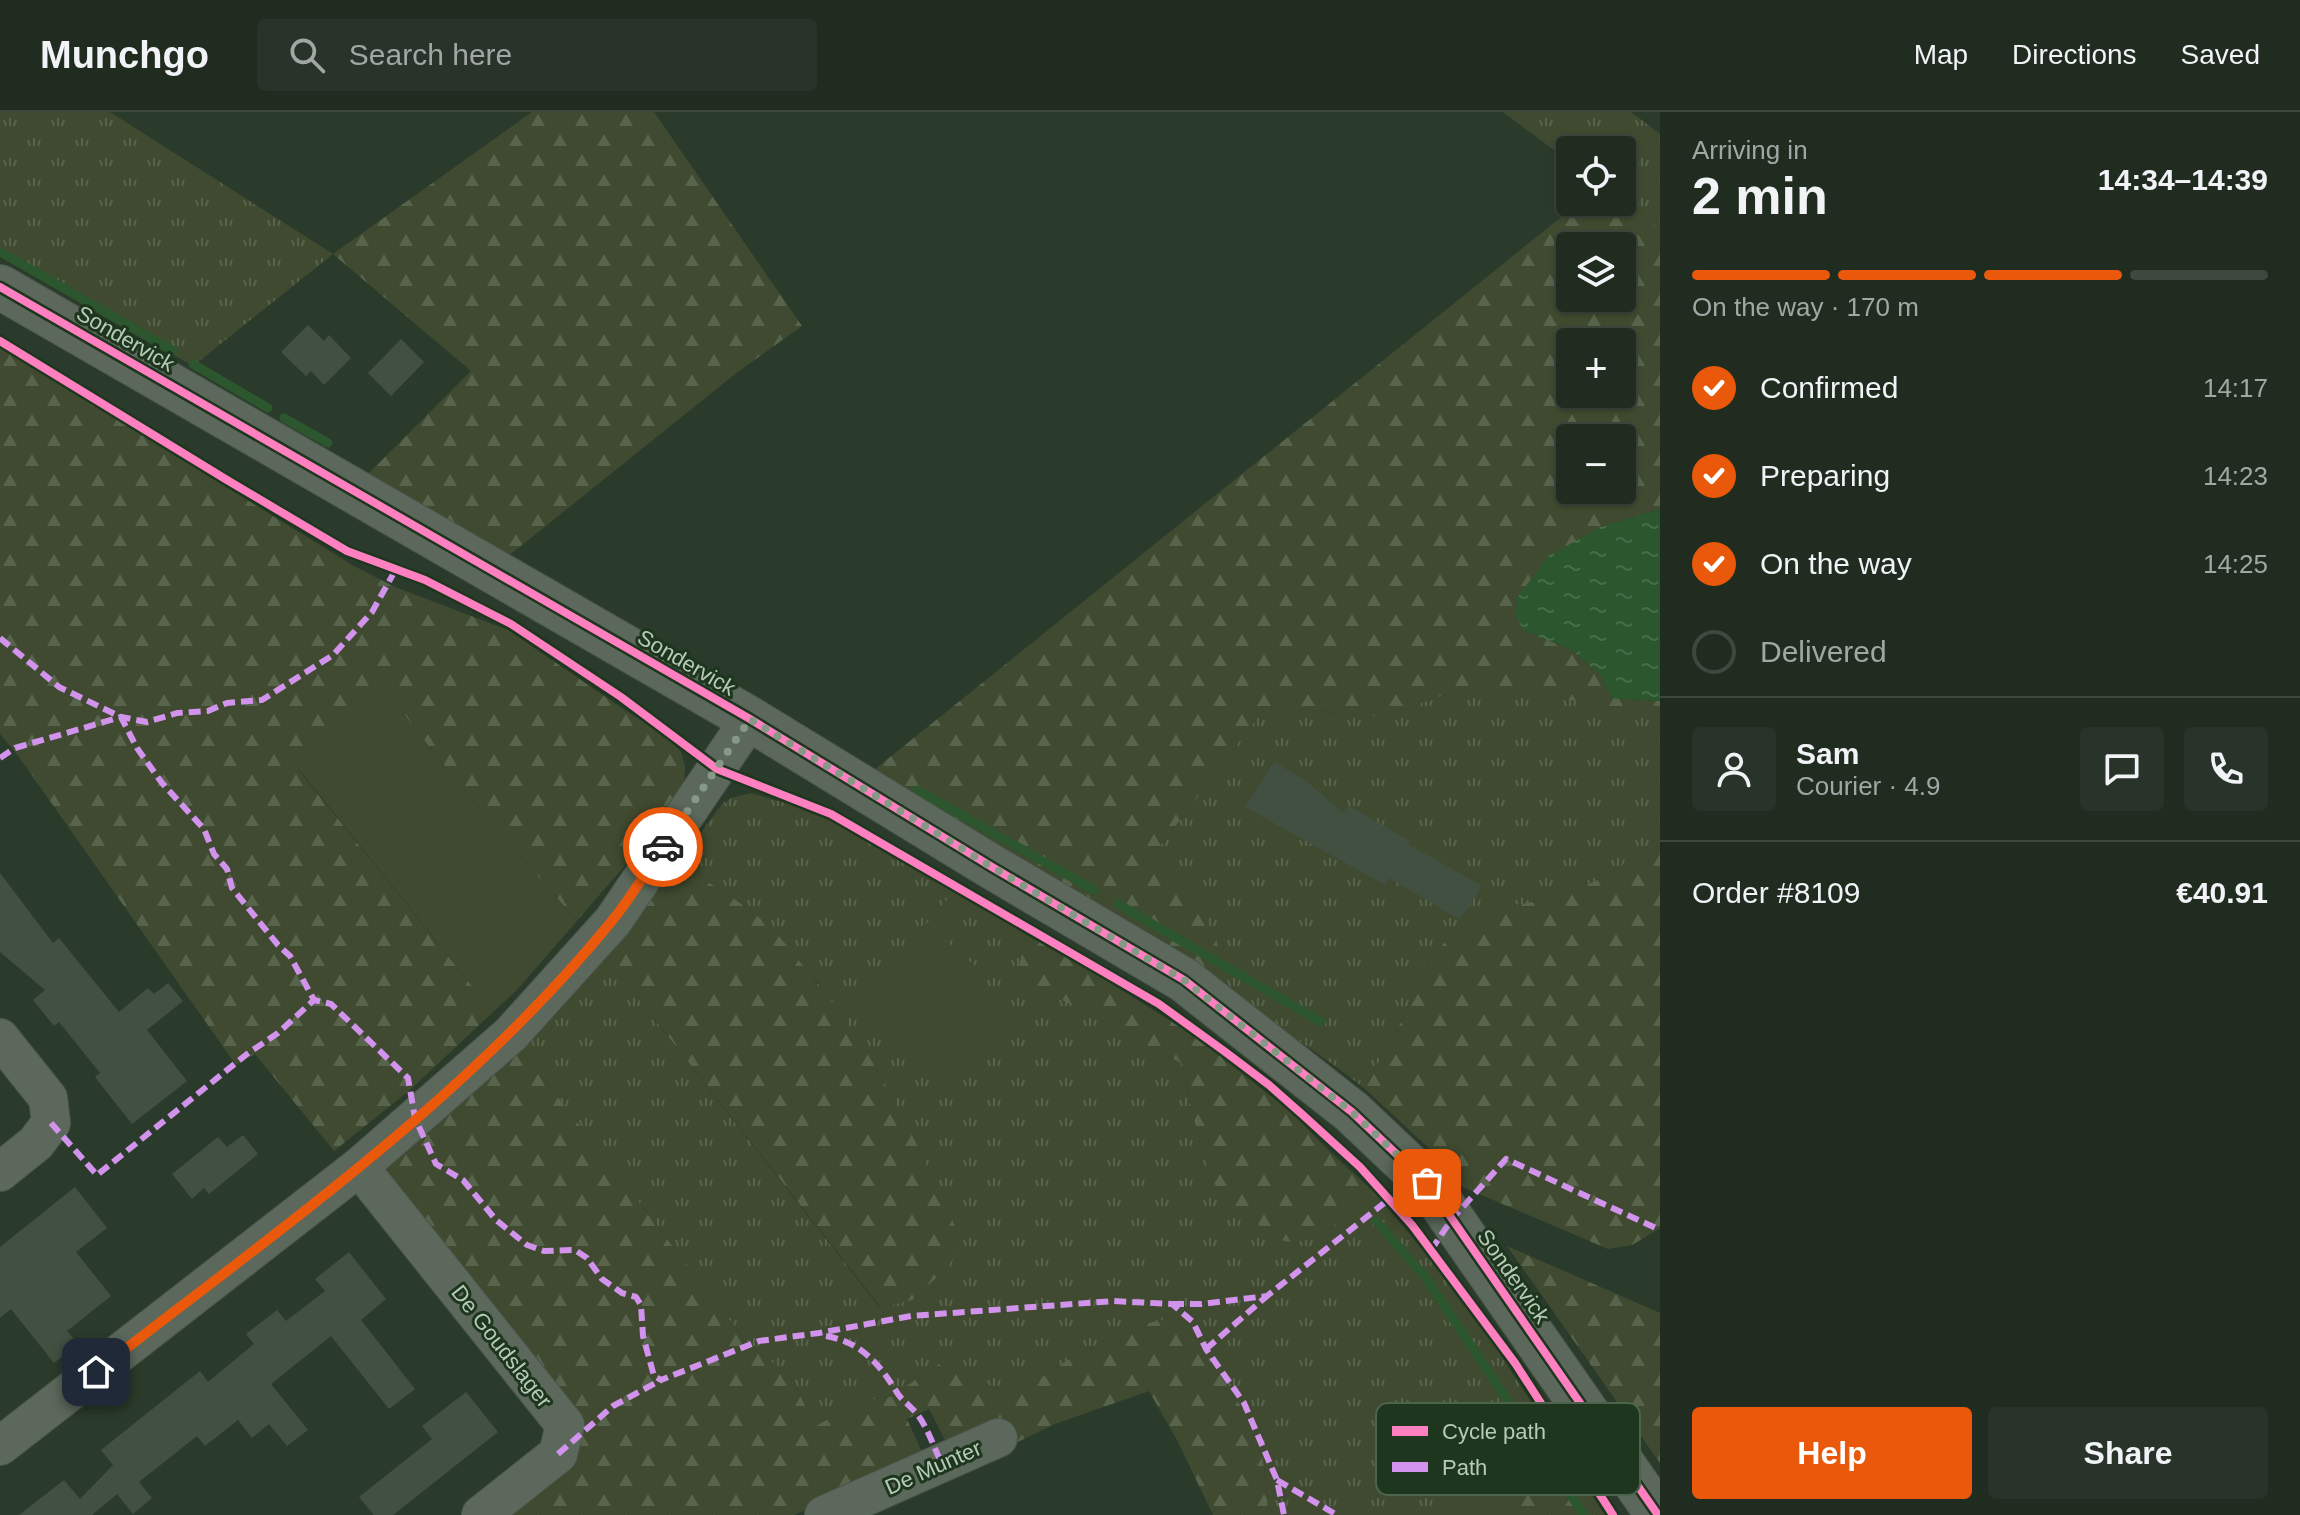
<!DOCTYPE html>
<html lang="en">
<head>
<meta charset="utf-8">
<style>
	:root { --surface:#202c20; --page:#283429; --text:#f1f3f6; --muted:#a2a7a5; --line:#3d483e; --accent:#ea580c }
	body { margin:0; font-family:Helvetica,sans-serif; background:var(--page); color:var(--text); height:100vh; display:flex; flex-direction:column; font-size:30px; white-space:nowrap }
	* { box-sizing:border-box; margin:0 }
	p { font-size:26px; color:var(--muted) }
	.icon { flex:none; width:44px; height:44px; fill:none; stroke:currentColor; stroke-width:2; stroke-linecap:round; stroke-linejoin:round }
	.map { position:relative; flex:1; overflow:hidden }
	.panel { display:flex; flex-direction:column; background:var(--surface); width:640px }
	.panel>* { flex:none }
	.fabs { position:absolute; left:1556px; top:24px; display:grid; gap:16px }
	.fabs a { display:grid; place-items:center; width:80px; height:80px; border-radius:8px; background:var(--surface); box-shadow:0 2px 6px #0004,0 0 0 2px var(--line); font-size:40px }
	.pin { position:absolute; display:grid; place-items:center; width:68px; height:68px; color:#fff; margin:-34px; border-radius:16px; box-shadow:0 4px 12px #0006 }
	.courier { position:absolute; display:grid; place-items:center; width:80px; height:80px; margin:-40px; border:6px solid #ea580c; border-radius:50%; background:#fff; color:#222; box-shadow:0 2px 10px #0007 }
	.summary em { font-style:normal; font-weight:700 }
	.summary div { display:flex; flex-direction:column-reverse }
	.summary { display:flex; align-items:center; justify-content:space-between; height:136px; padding:0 32px }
	h1 { font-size:52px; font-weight:700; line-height:60px }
	.bar { display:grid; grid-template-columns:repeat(4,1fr); gap:12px 8px; align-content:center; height:96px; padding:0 32px }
	.bar i { height:10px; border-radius:6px; background:var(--line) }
	.bar .on { background:var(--accent) }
	.bar p { grid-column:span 4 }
	.line { display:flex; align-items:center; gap:20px; padding:0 32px; border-top:2px solid var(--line) }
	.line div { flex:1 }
	.round { display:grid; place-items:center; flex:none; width:84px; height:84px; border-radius:8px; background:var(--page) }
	ol { padding:0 32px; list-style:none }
	li { display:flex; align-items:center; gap:24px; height:88px }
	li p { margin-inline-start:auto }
	li .icon { padding:8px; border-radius:50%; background:var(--accent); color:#fff; stroke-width:4 }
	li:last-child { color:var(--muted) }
	li i { width:44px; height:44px; border:4px solid var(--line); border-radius:50% }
	.cta { display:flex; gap:16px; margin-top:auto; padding:16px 32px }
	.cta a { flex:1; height:92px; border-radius:8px; background:var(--accent); color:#fff; font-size:32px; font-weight:700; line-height:92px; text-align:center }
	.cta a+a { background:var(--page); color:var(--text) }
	header { display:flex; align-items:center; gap:48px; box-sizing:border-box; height:112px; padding:0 40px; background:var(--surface); border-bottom:2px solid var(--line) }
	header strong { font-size:38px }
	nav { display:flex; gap:44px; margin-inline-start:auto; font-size:28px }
	.search { width:560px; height:72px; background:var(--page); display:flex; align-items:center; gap:20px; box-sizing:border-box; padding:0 28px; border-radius:8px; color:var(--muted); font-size:30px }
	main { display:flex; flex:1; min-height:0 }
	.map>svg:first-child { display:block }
</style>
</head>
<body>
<header>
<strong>Munchgo</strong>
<div class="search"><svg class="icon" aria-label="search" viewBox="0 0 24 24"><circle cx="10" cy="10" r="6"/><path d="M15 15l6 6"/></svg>Search here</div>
<nav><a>Map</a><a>Directions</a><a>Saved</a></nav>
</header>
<main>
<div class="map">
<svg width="1660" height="1403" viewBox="0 0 1660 1403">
	<defs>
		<pattern id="grass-tufts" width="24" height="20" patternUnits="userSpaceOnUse" patternTransform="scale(2)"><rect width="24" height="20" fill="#3f4a30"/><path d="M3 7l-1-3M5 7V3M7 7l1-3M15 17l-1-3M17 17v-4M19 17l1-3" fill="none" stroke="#58634c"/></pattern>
		<pattern id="forest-firs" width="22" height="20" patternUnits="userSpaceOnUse" patternTransform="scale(2)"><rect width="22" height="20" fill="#3f4a30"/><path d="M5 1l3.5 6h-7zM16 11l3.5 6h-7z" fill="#58634c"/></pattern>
		<pattern id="water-ripples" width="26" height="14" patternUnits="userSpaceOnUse" patternTransform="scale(2)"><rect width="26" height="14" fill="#2c562d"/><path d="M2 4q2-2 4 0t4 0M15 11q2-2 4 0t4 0" fill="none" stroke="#486d49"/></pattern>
	</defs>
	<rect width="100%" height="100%" fill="#2b3b2b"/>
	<!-- grass -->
	<g fill="url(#grass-tufts)">
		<path d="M 0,0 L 110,0 L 333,142 L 193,254 L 0,142 Z"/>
		<path d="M 1503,0 L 1631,0 L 1660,22 L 1660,117 L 1622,88 L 1622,38 L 1570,38 L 1570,50 Z"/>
		<path d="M 1478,571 L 1515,583 L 1537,583 L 1660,602 L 1660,724 L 1609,763 L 1558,785 L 1506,795 L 1422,855 L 1405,903 L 1364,976 L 1331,951 L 1215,871 L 1158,737 L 1266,594 L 1381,605 Z"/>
		<path d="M 751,681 L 799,695 L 835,711 L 1026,822 L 1018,864 L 1181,951 L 1200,1032 L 1212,1069 L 1315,1127 L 1376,1082 L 1466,1190 L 1543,1308 L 1503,1342 L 1502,1393 L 1511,1403 L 1268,1403 C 1267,1378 1266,1352 1257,1329 C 1239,1281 1204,1244 1171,1206 L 1134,1214 L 1069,1247 L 1013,1284 L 939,1252 L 890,1285 L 867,1288 L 815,1314 L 791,1265 L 747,1231 L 517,932 L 602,840 L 880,1196 L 821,874 L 770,815 L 742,792 L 678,752 L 724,689 L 725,691 L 731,686 Z"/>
	</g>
	<!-- forest -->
	<g fill="url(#forest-firs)" fill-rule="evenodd">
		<path d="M 532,0 L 654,0 L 802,214 L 739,259 L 507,445 L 369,361 L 471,259 L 333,142 Z"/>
		<path d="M 1622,88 L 1660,117 L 1660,397 L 1600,415 L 1524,519 L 1572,538 L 1600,563 L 1612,586 L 1660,589 L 1660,602 L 1537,583 L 1515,583 L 1478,571 L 1381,605 L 1266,594 L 1158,737 L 1215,822 L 1221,847 L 1215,871 L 869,662 L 1580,90 L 1622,90 ZM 1570,134 L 1622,134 L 1622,186 L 1570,186 ZM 1570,230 L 1622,230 L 1622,282 L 1570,282 ZM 1570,326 L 1622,326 L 1622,378 L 1570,378 Z"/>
		<path d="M 0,235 L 352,453 L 395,475 L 508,518 L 626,599 L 665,623 L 681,640 L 685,655 L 684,678 L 657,716 L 577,809 C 510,733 443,657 384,575 L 298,657 L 493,900 L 410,978 L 334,1039 L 255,942 L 236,953 L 19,645 L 0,622 Z"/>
		<path d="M 1660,724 L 1660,1116 L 1632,1133 L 1608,1137 L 1456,1072 L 1444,1050 L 1364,976 L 1405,903 L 1422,855 L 1448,827 L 1506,795 L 1558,785 L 1609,763 Z"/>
		<path d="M 678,752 C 709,771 742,789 769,814 C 781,825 791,839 801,851 C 875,936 917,1031 963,1132 L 947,1156 L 912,1188 L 881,1196 L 602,840 Z"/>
		<path d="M 1026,822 L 1093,860 L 1202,929 L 1293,1002 L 1328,1038 L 1376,1082 L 1315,1127 L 1290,1130 L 1276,1127 L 1227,1087 L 1212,1069 L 1200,1032 L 1181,951 L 1017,864 Z"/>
		<path d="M 517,932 L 747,1231 L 791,1265 L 815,1314 L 867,1288 L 890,1285 L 939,1252 L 1013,1284 L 1069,1247 L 1134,1214 L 1171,1206 C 1205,1242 1240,1282 1257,1329 C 1266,1352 1267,1378 1268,1403 L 1213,1403 L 1177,1328 L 1149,1279 L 1055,1312 L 1003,1337 L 946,1330 L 929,1297 L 907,1307 L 921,1338 L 921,1344 L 915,1350 L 794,1403 L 501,1403 L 576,1338 L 390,1066 L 387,1056 Z"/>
		<path d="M 1507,1134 L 1660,1201 L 1660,1351 Z"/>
		<path d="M 1543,1308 L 1605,1403 L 1511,1403 L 1502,1393 L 1491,1368 L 1503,1342 Z"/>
	</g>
	<!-- park -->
	<g fill="#3f4a30">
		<path d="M 384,575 C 443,657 510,733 577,809 L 516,879 L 493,900 L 298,656 Z"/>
		<path d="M 953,780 L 968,788 L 959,797 L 966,804 L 946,829 L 983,861 L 974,872 L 1013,901 L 967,966 L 913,940 L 857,894 Z"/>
		<path d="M 1491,1368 L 1502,1393 L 1511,1403 L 1422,1403 Z"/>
	</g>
	<!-- water -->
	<path fill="url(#water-ripples)" d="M 1660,397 L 1660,589 L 1612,586 L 1600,563 L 1572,538 L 1524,519 L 1516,505 L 1517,486 L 1547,445 L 1600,415 Z"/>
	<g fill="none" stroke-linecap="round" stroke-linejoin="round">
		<!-- stream -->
		<g stroke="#2c562d" stroke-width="9">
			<path d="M 2,141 L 173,239"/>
			<path d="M 193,252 L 268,296"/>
			<path d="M 284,306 L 328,331"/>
			<path d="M 917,678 L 1094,778"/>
			<path d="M 1118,792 L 1321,910"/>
			<path d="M 1376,1109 L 1425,1165 L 1584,1403"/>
		</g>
	</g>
	<!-- building -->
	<g fill="#425042">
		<path d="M 308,213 L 324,229 L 329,223 L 351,246 L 324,273 L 311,259 L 306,264 L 281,240 Z"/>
		<path d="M 401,227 L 424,250 L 391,284 L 368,261 Z"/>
		<path d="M 1274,650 L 1305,668 L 1343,701 L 1348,693 L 1410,729 L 1408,732 L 1482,774 L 1460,808 L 1389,766 L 1385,773 L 1245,695 Z"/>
		<path d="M 0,761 L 53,831 L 59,826 L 119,900 L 148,876 L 154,882 L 168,871 L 183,889 L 147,918 L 187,969 L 132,1012 L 95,965 L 100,961 L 59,910 L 54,914 L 33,888 L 45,878 L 0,840 Z"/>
		<path d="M 243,1023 L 258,1042 L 209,1082 L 204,1076 L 192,1087 L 172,1062 L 218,1025 L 227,1035 Z"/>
		<path d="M 75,1075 L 107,1116 L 76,1140 L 111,1184 L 67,1219 L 78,1232 L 54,1251 L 11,1197 L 0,1206 L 0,1135 Z"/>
		<path d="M 349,1140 L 386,1187 L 361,1208 L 415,1277 L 389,1297 L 331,1224 L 271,1272 L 308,1318 L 287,1334 L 269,1312 L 252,1326 L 238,1308 L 205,1334 L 197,1324 L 139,1370 L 152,1386 L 133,1402 L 117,1382 L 92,1403 L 19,1403 L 64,1368 L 80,1387 L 113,1353 L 101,1338 L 200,1259 L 208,1270 L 254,1232 L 246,1222 L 277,1198 L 286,1209 L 325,1179 L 315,1167 Z"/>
		<path d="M 466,1280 L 498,1320 L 393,1403 L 374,1403 L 359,1385 L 432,1327 L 422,1314 Z"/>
	</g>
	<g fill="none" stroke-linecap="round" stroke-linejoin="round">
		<!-- minor casing -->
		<g stroke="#49554a" stroke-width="40">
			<g id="minor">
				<path d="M 0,926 L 48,986 L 51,1011 L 36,1031 L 0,1060"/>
				<path d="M 359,1055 L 565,1313 L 558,1342 L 481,1403"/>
				<path d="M 0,1334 L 359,1055 L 511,922 L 613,809 L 750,607"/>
				<path d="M 824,1403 L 998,1326"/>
			</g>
		</g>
		<!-- tertiary casing -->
		<g stroke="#49554a" stroke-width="46">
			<path id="tertiary" d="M 0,175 L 750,607 L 992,755 L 1184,868 L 1352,1000 L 1427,1071 L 1658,1403"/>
		</g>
		<!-- minor -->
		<use href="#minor" stroke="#5c685c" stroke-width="38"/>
		<!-- tertiary -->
		<use href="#tertiary" stroke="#5c685c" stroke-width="44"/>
		<!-- quiet -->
		<g stroke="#d193ec" stroke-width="6" stroke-dasharray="12 6" stroke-linecap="butt">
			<path d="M 0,526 L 59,575 L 121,605 L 137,636 L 162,671 L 204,717 L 214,742 L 227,757 L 232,776 L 278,833 L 290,844 L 314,888 L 331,892 L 408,966 L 415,1006 L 436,1052 L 463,1068 L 496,1108 L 527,1133 L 544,1139 L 575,1138 L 587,1146 L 602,1167 L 622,1181 L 636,1185 L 641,1193 L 643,1224 L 654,1264 L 661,1268 L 759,1229 L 819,1221 L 911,1204 L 1114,1189 L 1172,1192 L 1193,1210 L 1206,1237 L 1244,1291 L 1277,1368 L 1284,1403"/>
			<path d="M 0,646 L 15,636 L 121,605 L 147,610 L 177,601 L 208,599 L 227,591 L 262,588 L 333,543 L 372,500 L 396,457"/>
			<path d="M 51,1011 L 97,1063 L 247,942 L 278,921 L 314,888"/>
			<path d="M 1431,1138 L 1452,1107 L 1506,1047 L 1660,1118"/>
			<path d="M 1172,1192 L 1201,1192 L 1267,1184 L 1388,1088"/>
			<path d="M 826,1224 C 860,1230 879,1251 896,1279 C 901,1288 911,1294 917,1302 C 928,1316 934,1336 942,1352"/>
			<path d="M 1206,1237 L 1267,1184"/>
			<path d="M 558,1342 L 613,1294 L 661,1268"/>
			<path d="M 1277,1368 L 1337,1403"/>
		</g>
		<!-- cycleway casing -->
		<g stroke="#1e361e" stroke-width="13">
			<g id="cycleway">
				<path d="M 0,175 L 750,607 L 992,755 L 1184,868 L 1352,1000 L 1427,1071 L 1658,1403"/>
				<path d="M 0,229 L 227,368 L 347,439 L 425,468 L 511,512 L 621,585 L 717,657 L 831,702 L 1159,892 L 1224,939 L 1269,973 L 1304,1004 L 1360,1055 L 1412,1113 L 1515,1251 L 1613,1403"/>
			</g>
		</g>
		<!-- cycleway -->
		<use href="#cycleway" stroke="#ff80c0" stroke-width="8"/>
	</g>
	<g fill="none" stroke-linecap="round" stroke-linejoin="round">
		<!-- done -->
		<path stroke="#859986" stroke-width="8" stroke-dasharray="0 14.4" d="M 663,735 L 750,607 L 992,755 L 1184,868 L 1352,1000 L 1427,1071"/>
		<!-- route -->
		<path stroke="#ea580c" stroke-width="10" d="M 96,1260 C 275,1120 466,988 611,810 C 630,787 646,760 663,735"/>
	</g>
	<g text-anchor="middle" stroke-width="6" stroke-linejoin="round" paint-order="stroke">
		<!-- street labels -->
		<g font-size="22" fill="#b6cbb7" stroke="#1e361e">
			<text transform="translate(126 226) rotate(30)" y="8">Sondervick</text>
			<text transform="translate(687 550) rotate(30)" y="8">Sondervick</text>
			<text transform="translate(1514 1164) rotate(55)" y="8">Sondervick</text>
			<text transform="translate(502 1234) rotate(52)" y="8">De Goudslager</text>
			<text transform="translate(933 1355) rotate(-24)" y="8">De Munter</text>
		</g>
	</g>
	<!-- legend -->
	<rect x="1376" y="1291" width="264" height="92" rx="12" fill="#1e361e" stroke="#4c634c" stroke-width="2"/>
	<rect x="1392" y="1314" width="36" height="10" fill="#ff80c0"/>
	<rect x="1392" y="1350" width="36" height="10" fill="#d193ec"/>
	<g font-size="22" fill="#b6cbb7">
		<text x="1442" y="1327">Cycle path</text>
		<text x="1442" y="1363">Path</text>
	</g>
</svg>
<div class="fabs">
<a><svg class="icon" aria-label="locate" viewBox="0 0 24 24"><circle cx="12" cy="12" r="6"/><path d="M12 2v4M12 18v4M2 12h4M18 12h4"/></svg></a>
<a><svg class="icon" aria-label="layers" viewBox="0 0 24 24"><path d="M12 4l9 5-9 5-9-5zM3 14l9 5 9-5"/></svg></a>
<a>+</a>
<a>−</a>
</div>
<div class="pin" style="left:1427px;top:1071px;background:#ea580c"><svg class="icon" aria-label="bag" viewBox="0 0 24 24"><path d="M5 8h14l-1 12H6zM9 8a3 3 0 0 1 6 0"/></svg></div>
<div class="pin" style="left:96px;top:1260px;background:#1f2937"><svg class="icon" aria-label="home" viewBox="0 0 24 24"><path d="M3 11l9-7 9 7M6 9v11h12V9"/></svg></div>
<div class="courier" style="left:663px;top:735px"><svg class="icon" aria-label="car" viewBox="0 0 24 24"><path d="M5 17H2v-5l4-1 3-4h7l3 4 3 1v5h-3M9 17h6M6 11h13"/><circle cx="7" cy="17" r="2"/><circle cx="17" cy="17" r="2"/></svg></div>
</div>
<section class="panel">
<div class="summary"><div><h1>2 min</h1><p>Arriving in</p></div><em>14:34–14:39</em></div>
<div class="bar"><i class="on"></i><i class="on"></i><i class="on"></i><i></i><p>On the way · 170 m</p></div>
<ol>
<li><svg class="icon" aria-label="check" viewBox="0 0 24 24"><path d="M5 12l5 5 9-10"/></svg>Confirmed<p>14:17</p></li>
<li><svg class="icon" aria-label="check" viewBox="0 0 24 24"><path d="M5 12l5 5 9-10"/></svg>Preparing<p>14:23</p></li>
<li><svg class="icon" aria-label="check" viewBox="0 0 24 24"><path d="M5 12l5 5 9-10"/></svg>On the way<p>14:25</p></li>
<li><i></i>Delivered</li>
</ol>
<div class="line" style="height:144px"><a class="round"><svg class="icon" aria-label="person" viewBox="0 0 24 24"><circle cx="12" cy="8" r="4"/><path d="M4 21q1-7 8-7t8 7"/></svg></a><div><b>Sam</b><p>Courier · 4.9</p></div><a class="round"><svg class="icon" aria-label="chat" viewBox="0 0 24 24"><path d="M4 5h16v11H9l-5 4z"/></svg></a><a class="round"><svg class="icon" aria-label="phone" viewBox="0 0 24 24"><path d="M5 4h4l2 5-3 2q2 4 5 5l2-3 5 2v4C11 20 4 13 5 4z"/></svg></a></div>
<div class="line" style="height:104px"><div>Order #8109</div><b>€40.91</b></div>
<div class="cta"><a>Help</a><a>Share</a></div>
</section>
</main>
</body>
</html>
